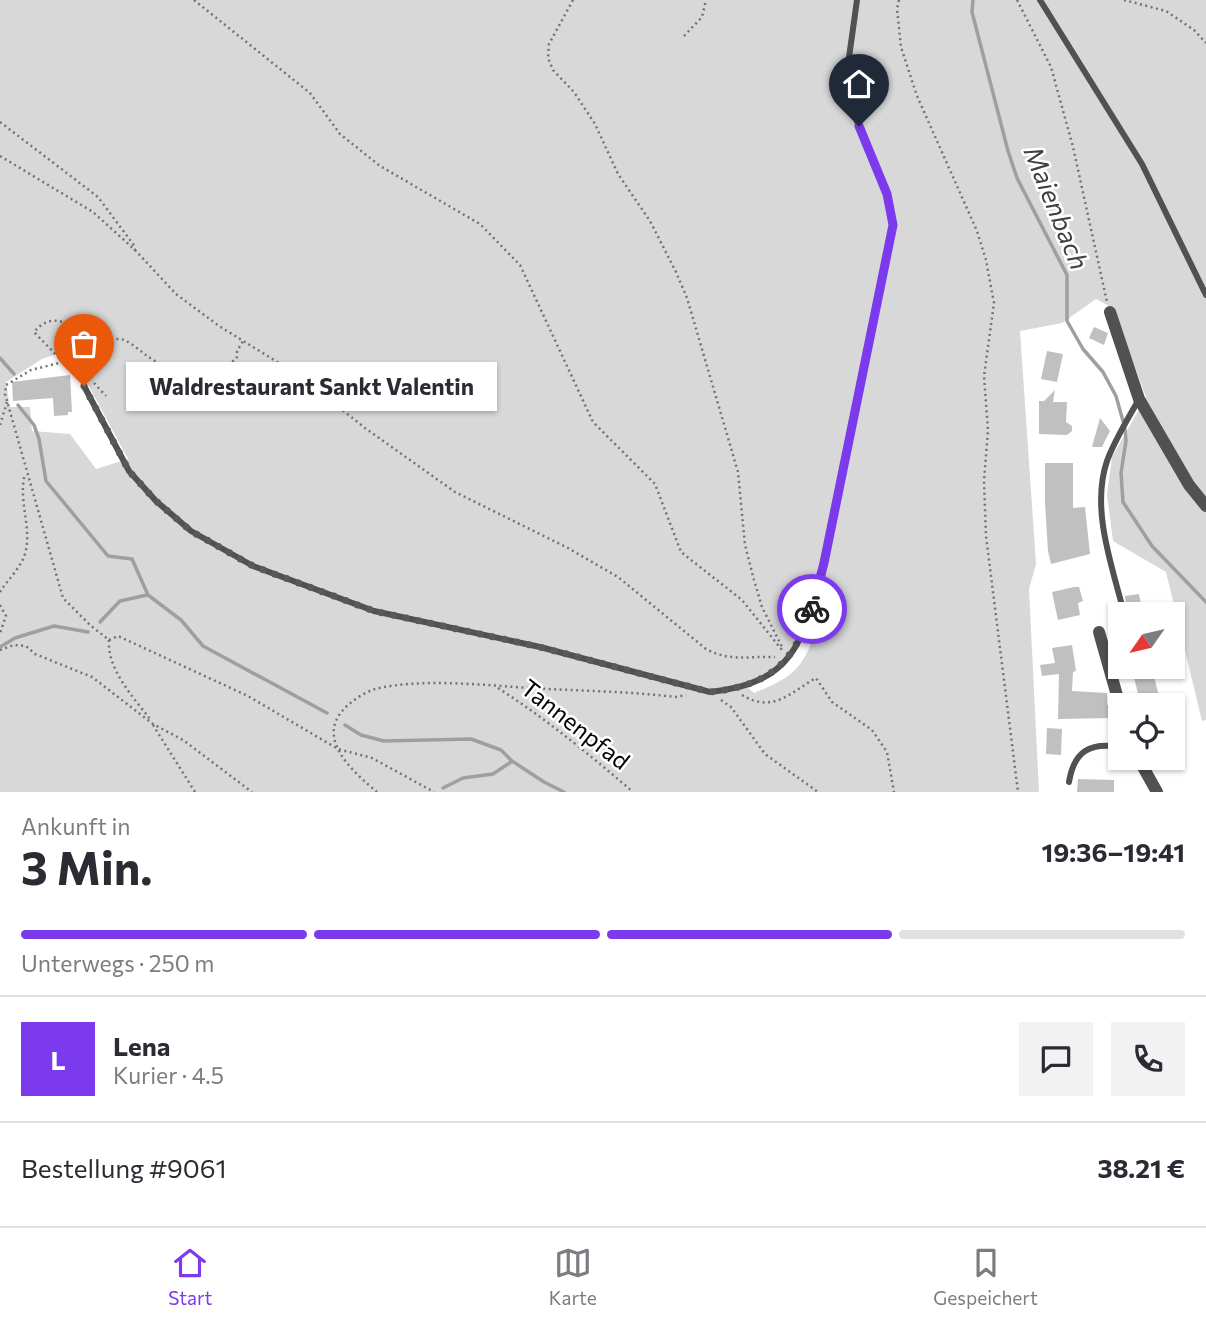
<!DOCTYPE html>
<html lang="de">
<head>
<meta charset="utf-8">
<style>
	:root { --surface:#fff; --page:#f2f2f3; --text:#2b2b33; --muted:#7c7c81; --line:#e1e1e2; --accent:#7c3aed }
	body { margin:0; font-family:Commissioner,sans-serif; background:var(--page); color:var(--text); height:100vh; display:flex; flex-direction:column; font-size:26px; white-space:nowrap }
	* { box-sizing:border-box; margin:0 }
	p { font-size:23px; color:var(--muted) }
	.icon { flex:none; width:38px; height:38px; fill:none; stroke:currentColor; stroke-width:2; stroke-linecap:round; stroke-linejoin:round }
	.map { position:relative; height:792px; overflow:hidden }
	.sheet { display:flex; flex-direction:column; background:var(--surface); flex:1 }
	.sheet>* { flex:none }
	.needle { width:46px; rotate:236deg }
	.fabs { position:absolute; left:1108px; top:602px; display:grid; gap:14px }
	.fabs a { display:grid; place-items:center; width:77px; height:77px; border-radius:0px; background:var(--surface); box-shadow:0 2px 5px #0004; font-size:35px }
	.pin { position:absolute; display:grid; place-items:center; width:60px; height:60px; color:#fff; margin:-72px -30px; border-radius:50% 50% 50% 0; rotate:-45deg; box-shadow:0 0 7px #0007 }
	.pin .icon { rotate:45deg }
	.courier { position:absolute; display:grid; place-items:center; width:70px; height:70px; margin:-35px; border:5px solid #7c3aed; border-radius:50%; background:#fff; color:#222; box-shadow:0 2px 9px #0007 }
	.bubble { position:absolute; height:49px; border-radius:0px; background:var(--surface); box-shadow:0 2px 5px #0004; font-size:23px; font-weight:700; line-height:49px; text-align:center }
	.summary em { font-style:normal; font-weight:700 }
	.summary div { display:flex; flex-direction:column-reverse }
	.summary { display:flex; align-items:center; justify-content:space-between; height:119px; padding:0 21px }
	h1 { font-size:46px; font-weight:700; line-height:52px }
	.bar { display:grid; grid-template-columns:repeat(4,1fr); gap:10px 7px; align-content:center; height:84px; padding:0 21px }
	.bar i { height:9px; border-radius:5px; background:var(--line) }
	.bar .selected { background:var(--accent) }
	.bar p { grid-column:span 4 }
	.line { display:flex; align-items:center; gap:18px; padding:0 21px; border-top:2px solid var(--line) }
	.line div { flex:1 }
	.round { display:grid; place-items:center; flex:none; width:74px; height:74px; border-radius:0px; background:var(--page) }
	.dock { display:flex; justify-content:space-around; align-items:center; height:98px; border-top:2px solid var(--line); background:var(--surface); font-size:19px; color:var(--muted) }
	.dock a { display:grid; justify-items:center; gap:4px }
	.dock .selected { color:var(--accent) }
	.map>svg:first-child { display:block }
</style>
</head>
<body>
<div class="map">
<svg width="1206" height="792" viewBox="0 0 1206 792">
	<rect width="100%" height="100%" fill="#fff"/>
	<!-- green -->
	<path fill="#d8d8d8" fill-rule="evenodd" d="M 0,0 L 1206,0 L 1206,720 L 1202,721 L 1166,572 L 1113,541 L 1107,495 L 1112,457 L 1146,397 L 1113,308 L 1096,299 L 1062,323 L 1020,331 L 1036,564 L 1029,589 L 1039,792 L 0,792 ZM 57,354 L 68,356 L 78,366 L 128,459 L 96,469 L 70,434 L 32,431 L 30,407 L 10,407 L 6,382 L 42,359 ZM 811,610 L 821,615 C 805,663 802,674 754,693 L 745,685 L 776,669 L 799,642 Z"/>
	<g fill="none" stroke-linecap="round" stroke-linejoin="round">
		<!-- stream -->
		<g stroke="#9f9f9f" stroke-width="3.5">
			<path d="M 973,0 L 972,12 L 1008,151 L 1017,178 L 1067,275 L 1067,321 L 1083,349 L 1103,372 L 1116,396 L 1123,421"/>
			<path d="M 0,358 L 14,374"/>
			<path d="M 18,405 L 34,425 L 39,439 L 46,481 L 108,556 L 132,559 L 148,595 L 181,620 L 203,646 L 327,713"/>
			<path d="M 1125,429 L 1126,441 L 1121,473 L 1123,502 L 1152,546 L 1206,602"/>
			<path d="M 100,622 L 120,601 L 147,595"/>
			<path d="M 0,647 L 15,638 L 54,626 L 88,632"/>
			<path d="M 345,725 L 361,735 L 384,741 L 471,739 L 501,750 L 512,761 L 544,782 L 564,792"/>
			<path d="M 443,788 L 463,778 L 493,774 L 511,762"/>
		</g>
	</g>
	<!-- building -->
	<g fill="#c0c0c0">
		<path d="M 1094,327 L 1108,333 L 1104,345 L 1089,338 Z"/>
		<path d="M 1047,351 L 1063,354 L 1057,382 L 1041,379 Z"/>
		<path d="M 70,375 L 72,412 L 68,412 L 68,415 L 54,416 L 53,398 L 13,401 L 12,382 Z"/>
		<path d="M 1055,390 L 1053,402 L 1067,402 L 1066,422 L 1072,426 L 1072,431 L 1067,435 L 1039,434 L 1039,401 L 1044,401 Z"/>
		<path d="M 1100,418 L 1110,431 L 1102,447 L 1092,447 Z"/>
		<path d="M 1045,463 L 1073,463 L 1073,508 L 1085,507 L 1090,554 L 1051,564 L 1048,551 L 1045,503 Z"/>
		<path d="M 1074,587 L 1079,587 L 1083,601 L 1078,603 L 1080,615 L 1058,620 L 1052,592 Z"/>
		<path d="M 1139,594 L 1142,610 L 1127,613 L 1125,596 Z"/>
		<path d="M 1072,645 L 1076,671 L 1073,672 L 1072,691 L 1107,693 L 1107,705 L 1111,705 L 1112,718 L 1058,719 L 1059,674 L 1042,676 L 1040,665 L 1055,663 L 1052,648 Z"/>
		<path d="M 1153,673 L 1159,696 L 1140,701 L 1134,678 Z"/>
		<path d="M 1047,728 L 1062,729 L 1061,755 L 1046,754 Z"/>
		<path d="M 1078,779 L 1114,780 L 1114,792 L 1077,792 Z"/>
	</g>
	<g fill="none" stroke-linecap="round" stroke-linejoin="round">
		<!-- path -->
		<g stroke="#737373" stroke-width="2.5" stroke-dasharray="2 3.5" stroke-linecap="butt">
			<path d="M 194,0 L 310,93 L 340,134 L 380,166 L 480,224 L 520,265 L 593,422 L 655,484 L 681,552 L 742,600 L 782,650"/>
			<path d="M 573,0 L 549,44 L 548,58 L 553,70 L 574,92 L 595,124 L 618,174 L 650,221 L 676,272 L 687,298 L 738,472 L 745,545 L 754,580 L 762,607 L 783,649"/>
			<path d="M 899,0 L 897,9 L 901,47 L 917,96 L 977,231 L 986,260 L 994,303 L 984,376 L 988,430 L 984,481 L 986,536 L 1018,792"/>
			<path d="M 1017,0 L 1051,67 L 1073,147 L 1107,302"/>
			<path d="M 1124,0 L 1166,11 L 1194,30 L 1206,43"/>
			<path d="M 684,36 L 702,17 L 706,0"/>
			<path d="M 0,122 L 98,197 L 133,244 L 135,250"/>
			<path d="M 0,156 L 93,212 L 135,250 L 176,294 L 219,326 L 300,376 L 365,428 L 455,492 L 568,548 L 618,577 L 706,649 C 730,662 749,656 775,657"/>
			<path d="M 63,362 L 34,332 C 55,307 75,330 97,339 C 105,342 116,337 124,340 C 132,343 140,351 146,355 C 162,367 198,386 217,376 C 224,372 231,363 237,357 L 237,351 L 243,341"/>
			<path d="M 79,377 L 71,366 L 63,362 L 31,370 L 6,385 L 5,394 L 63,598 L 90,625 L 109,640"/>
			<path d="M 94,383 L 106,396"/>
			<path d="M 0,425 L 7,402"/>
			<path d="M 0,592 C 8,579 23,566 26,550 C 31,525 18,499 25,474"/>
			<path d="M 0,605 L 6,616 L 0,633"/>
			<path d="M 109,640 L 118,636 L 248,696 L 338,749 L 372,758 L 434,792"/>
			<path d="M 109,640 C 107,669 133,697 150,719"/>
			<path d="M 0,650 L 14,645 L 26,646 L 35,654 L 92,677 L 153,724 L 183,740 L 252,792"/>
			<path d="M 498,688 C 546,719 589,754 633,792"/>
			<path d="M 742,695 C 773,714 791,692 816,678 L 832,702 L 872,730 L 887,752 L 894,792"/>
			<path d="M 721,700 L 731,707 L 765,754 L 818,792"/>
			<path d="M 153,725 L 195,792"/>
			<path d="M 377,792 C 352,771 313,737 347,706 C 355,699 365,692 375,689 C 420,678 483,685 530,688 C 578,691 627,691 675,697 L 686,695"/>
		</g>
		<!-- service -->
		<g stroke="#515151" stroke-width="6">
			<path d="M 1040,0 L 1142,164 L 1206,295"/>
			<path d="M 84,386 L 129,471 L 156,501 L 191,531 L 253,566 L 374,611 L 540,647 L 710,692 C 797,683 804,638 823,563 L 893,225 L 887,194 L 850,104 L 846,79 L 857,0"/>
			<path d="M 1123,609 C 1111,563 1091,508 1107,461 C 1115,439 1128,419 1139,399"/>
			<path d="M 1069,782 C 1074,751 1090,742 1120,747"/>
		</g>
		<!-- minor -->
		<g stroke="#515151" stroke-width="12">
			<path d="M 1110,312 L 1139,399 L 1189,485 L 1206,506"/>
			<path d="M 1099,632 L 1120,706"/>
			<path d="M 1138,758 L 1157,792"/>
		</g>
	</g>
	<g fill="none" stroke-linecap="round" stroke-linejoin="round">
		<!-- done -->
		<path stroke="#595959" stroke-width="7" stroke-dasharray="0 12.6" d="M 84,386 L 129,471 L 156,501 L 191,531 L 253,566 L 374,611 L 540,647 L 710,692 C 770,685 792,665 812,609"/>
		<!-- route -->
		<path stroke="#7c3aed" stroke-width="9" d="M 812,609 L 824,563 L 893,225 L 887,194 L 859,126"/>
	</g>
	<g text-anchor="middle" stroke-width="5" stroke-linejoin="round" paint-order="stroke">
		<!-- street labels -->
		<g font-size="24" fill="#000" stroke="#fff">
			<text transform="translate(575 725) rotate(38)" y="8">Tannenpfad</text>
		</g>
		<!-- water labels -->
		<g font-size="26" font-style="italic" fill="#404040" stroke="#fff">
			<text transform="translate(1056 208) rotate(68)" y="9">Maienbach</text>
		</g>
	</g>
</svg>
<div class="fabs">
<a><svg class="needle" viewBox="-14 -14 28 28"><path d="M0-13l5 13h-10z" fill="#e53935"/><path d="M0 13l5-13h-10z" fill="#7c7c81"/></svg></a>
<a><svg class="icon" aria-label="locate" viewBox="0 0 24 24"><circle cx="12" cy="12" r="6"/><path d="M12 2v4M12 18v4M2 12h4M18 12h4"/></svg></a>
</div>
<div class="pin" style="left:84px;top:386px;background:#ea580c"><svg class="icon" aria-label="bag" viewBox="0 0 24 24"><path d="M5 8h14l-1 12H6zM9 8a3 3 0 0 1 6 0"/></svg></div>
<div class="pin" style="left:859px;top:126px;background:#1f2937"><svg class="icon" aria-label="home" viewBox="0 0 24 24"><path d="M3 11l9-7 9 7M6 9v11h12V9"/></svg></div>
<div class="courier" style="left:812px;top:609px"><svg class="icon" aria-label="bike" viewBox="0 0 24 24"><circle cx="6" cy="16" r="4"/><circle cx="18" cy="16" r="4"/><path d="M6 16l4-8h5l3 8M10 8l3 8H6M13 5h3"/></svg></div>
<div class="bubble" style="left:126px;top:362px;width:371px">Waldrestaurant Sankt Valentin</div>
</div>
<section class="sheet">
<div class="summary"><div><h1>3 Min.</h1><p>Ankunft in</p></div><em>19:36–19:41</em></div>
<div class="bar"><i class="selected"></i><i class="selected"></i><i class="selected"></i><i></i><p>Unterwegs · 250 m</p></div>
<div class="line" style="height:126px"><b class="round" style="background:var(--accent);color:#fff">L</b><div><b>Lena</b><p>Kurier · 4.5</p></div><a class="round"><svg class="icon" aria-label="chat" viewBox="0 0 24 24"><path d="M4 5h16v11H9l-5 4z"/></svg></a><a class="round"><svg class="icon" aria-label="phone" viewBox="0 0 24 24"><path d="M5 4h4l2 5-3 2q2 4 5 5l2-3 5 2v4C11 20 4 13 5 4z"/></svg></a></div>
<div class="line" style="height:91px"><div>Bestellung #9061</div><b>38.21 €</b></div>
</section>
<nav class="dock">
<a class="selected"><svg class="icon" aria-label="home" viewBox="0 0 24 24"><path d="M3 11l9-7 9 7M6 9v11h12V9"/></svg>Start</a>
<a><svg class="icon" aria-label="map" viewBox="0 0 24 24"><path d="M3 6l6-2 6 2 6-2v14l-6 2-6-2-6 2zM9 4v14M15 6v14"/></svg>Karte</a>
<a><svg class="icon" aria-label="saved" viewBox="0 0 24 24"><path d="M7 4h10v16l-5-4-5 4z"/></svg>Gespeichert</a>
</nav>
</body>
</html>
